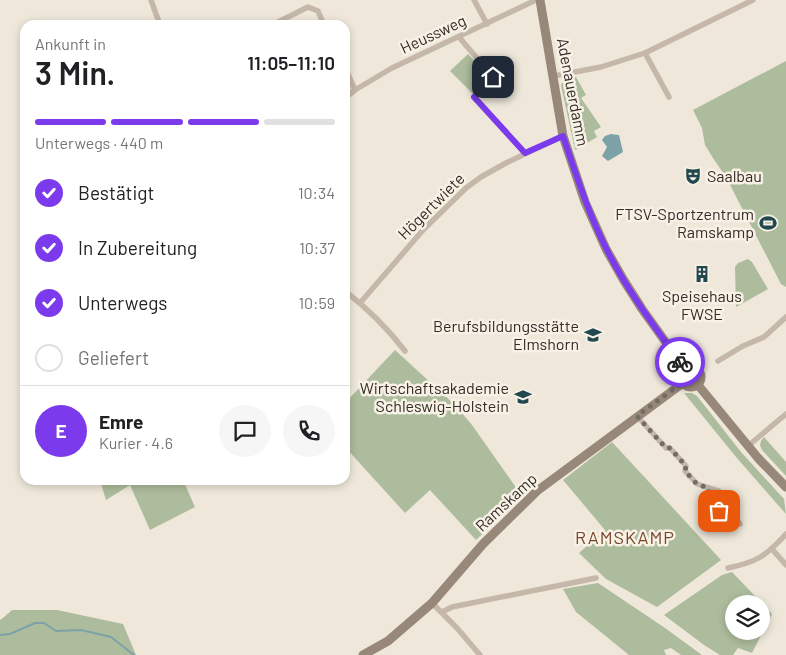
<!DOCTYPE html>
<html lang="de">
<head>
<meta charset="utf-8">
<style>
	:root { --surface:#fff; --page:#f6f6f6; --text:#202124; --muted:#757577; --line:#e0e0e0; --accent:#7c3aed }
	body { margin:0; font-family:Barlow,sans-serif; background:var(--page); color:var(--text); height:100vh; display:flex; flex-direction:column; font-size:19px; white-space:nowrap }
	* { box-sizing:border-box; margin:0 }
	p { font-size:16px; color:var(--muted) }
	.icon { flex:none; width:28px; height:28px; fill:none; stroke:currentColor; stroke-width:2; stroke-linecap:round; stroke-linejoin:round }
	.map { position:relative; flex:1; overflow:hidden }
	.drawer { position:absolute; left:20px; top:20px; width:330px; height:465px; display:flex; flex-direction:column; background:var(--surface); border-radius:15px; box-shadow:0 2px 8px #0003 }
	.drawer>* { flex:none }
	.tools { position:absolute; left:725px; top:595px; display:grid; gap:10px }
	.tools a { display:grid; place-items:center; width:45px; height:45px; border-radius:50%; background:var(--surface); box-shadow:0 2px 8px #0003; font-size:25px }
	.pin { position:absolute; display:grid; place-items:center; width:42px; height:42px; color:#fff; margin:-21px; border-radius:10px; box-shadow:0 2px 8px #0006 }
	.courier { position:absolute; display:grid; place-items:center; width:50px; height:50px; margin:-25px; border:4px solid #7c3aed; border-radius:50%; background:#fff; color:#222; box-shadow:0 1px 6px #0007 }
	.headline em { font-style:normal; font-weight:600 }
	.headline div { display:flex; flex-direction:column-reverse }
	.headline { display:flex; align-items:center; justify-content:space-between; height:85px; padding:0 15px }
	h1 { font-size:32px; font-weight:600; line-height:38px }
	.bar { display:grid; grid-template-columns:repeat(4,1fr); gap:8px 5px; align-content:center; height:60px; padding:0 15px }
	.bar i { height:6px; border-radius:4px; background:var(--line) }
	.bar .on { background:var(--accent) }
	.bar p { grid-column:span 4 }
	.line { display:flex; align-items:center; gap:12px; padding:0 15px; border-top:1px solid var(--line) }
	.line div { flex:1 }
	.round { display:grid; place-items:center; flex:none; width:52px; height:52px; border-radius:26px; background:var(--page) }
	ol { padding:0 15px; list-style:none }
	li { display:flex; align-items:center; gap:15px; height:55px }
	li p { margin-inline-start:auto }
	li .icon { padding:5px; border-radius:50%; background:var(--accent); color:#fff; stroke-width:4 }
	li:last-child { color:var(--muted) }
	li i { width:28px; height:28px; border:2px solid var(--line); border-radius:50% }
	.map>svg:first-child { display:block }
</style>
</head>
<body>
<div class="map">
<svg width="786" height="655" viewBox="0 0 786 655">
	<rect width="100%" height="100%" fill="#eee7da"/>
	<!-- green -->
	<g fill="#adbc9c" fill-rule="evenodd">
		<path d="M 468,54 L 490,77 L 473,94 L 450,71 Z"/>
		<path d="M 786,61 L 786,287 L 781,284 L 726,177 L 713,158 L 705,145 L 702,128 L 693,110 Z"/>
		<path d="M 576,77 L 586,95 L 581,98 L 601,127 L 594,131 L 597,137 L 575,150 L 561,85 L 564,81 Z"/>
		<path d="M 748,259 L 752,262 L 768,289 L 736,307 L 735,267 L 738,263 Z"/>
		<path d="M 395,350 L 455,405 L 472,425 L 522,496 L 476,540 L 430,490 L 405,513 L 345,447 L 345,403 Z"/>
		<path d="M 684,393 L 692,393 L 697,396 L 741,452 L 784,499 L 786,514 L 736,457 Z"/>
		<path d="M 764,437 L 786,462 L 786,476 L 762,450 L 760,445 L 761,441 Z"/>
		<path d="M 612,442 L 721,560 L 657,607 L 606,579 L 579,553 L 605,530 L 563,480 Z"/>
		<path d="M 100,480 L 183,480 L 195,507 L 150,530 L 130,485 L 106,500 Z"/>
		<path d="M 732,572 L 772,614 L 752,653 L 738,648 L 733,655 L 720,655 L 704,645 L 664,615 L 722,575 ZM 734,604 L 761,604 L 761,631 L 734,631 Z"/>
		<path d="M 598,583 L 665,628 L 702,655 L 681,655 L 671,648 L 664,650 L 666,655 L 629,655 L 576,612 L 563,589 Z"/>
		<path d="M 12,610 L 57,610 L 123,624 L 136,655 L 0,655 L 0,620 L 3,618 Z"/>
	</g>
	<!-- water -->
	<path fill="#7ca2a8" d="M 611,134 L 619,135 L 623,152 L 608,161 L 602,156 L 607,147 L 602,140 L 605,136 Z"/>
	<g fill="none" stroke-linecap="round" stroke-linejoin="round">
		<!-- stream -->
		<path stroke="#7ca2a8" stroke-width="2" d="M 0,635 L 10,634 L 35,623 L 44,623 L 56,631 L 81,630 L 111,637 L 134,655"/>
		<!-- street -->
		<g stroke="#c5b8a8" stroke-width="5.5">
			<path d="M 151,0 L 160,25"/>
			<path d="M 474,0 L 487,24"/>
			<path d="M 272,25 L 308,7 L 318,11 L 324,25"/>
			<path d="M 459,37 L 493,77 L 474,97 L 525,153"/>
			<path d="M 645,53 L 669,97"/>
			<path d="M 345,68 L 355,90"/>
			<path d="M 554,76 L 601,67 L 645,53 L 753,0"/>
			<path d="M 345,98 L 355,90 L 392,68 L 536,0"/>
			<path d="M 345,291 C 367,308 388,329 405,351"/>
			<path d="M 360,303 L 424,229 L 466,188 L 481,177 L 506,163 L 563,136"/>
			<path d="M 718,361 L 743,346 L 764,337 L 786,317"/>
			<path d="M 637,416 L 666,448 L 670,448 L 686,466 L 685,471 L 697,484 L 719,491 L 740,524"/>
			<path d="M 748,446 L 786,414"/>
			<path d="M 708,488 L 710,497 L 719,511"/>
			<path d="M 772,549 L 786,565"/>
			<path d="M 728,568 C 757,562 766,556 786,534"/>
			<path d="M 432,603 L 457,628 L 480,655"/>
			<path d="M 442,612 L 452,607 L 596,578"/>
		</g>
		<!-- secondary -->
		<g stroke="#988879" stroke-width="9">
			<path d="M 540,0 L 563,136 L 585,202 L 606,249 L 623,279 L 642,309 L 685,369"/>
			<circle cx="691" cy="377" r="10"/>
			<path d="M 698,385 L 758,458 L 786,487"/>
			<path d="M 363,655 L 388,641 L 432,603 L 483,544 L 537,491 L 683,383"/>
		</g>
	</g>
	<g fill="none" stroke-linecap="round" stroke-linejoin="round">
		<!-- done -->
		<path stroke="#746d66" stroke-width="5" stroke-dasharray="0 9" d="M 680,362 L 685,369 L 681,377 L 682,383 L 637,416 L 666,448 L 670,448 L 686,466 L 685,471 L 697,484 L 708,488 L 710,497 L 719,511"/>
		<!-- route -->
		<path stroke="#7c3aed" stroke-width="6" d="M 493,77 L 474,97 L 525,153 L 563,136 C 576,174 588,213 607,250 C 627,290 654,326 680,362"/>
	</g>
	<!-- icons -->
	<defs>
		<g id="theatre-bare" transform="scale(1.35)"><path d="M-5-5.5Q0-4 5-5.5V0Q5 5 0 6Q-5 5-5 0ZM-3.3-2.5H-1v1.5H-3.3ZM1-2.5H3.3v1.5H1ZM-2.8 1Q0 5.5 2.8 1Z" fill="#21474f" stroke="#f7f1e6" stroke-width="2.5" paint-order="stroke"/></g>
		<g id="stadium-bare" transform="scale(1.35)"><path d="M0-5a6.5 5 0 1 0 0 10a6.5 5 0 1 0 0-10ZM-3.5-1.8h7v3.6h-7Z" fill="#21474f" stroke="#f7f1e6" stroke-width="2.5" paint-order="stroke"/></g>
		<g id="building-bare" transform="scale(1.35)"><path d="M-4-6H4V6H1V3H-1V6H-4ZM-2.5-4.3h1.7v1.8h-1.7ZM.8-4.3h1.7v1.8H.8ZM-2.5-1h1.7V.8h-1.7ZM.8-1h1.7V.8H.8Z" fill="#21474f" stroke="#f7f1e6" stroke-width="2.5" paint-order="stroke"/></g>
		<g id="school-bare" transform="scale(1.35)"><path d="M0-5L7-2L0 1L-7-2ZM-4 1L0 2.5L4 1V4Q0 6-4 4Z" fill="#21474f" stroke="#f7f1e6" stroke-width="2.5" paint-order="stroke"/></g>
	</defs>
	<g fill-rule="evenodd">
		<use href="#theatre-bare" x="693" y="176"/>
		<use href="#stadium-bare" x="768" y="223"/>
		<use href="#building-bare" x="702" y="274"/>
		<use href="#school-bare" x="593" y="335"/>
		<use href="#school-bare" x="523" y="397"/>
	</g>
	<g text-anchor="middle" stroke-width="5" stroke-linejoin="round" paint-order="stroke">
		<!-- street labels -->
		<g font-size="16" fill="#332c27" stroke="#f7f1e6">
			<text transform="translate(433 34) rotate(-25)" y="6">Heussweg</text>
			<text transform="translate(573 92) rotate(79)" y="6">Adenauerdamm</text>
			<text transform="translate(431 206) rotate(-45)" y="6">Högertwiete</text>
			<text transform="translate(506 502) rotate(-43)" y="6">Ramskamp</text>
		</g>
		<!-- poi labels -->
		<g font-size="16" fill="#332c27" stroke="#f7f1e6" text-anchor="end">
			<text x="707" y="182" text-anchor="start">Saalbau</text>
			<text x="754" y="220">FTSV-Sportzentrum<tspan x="754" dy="18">Ramskamp</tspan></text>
			<text x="702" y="302" text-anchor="middle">Speisehaus<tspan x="702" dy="18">FWSE</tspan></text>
			<text x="579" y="332">Berufsbildungsstätte<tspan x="579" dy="18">Elmshorn</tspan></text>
			<text x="509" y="394">Wirtschaftsakademie<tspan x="509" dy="18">Schleswig-Holstein</tspan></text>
		</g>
		<!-- neighbourhood labels -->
		<g font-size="18" letter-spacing="1" fill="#794529" stroke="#f7f1e6">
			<text x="625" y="544">RAMSKAMP</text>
		</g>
	</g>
</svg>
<div class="tools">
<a><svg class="icon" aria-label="layers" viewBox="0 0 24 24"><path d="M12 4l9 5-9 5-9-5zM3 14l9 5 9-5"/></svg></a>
</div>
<div class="pin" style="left:719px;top:511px;background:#ea580c"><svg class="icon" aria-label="bag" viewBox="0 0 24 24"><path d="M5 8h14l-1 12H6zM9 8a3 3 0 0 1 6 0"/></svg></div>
<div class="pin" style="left:493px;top:77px;background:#1f2937"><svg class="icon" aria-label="home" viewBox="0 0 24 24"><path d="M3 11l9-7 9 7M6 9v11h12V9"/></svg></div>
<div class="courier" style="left:680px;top:362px"><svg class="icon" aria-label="bike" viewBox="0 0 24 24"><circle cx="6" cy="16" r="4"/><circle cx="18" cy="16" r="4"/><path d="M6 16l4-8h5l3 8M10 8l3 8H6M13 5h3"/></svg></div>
<section class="drawer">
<div class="headline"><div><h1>3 Min.</h1><p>Ankunft in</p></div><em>11:05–11:10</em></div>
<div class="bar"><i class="on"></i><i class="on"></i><i class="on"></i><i></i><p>Unterwegs · 440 m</p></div>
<ol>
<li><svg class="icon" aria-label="check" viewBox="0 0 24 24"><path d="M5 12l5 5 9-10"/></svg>Bestätigt<p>10:34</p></li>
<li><svg class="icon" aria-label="check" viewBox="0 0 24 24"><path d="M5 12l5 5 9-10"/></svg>In Zubereitung<p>10:37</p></li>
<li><svg class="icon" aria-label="check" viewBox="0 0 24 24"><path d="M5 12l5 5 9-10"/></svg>Unterwegs<p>10:59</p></li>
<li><i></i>Geliefert</li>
</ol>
<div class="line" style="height:90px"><b class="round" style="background:var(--accent);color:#fff">E</b><div><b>Emre</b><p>Kurier · 4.6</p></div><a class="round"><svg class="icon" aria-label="chat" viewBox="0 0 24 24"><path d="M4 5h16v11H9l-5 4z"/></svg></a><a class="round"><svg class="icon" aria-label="phone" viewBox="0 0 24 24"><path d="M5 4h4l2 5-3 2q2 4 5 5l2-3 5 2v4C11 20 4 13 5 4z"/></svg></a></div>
</section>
</div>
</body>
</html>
